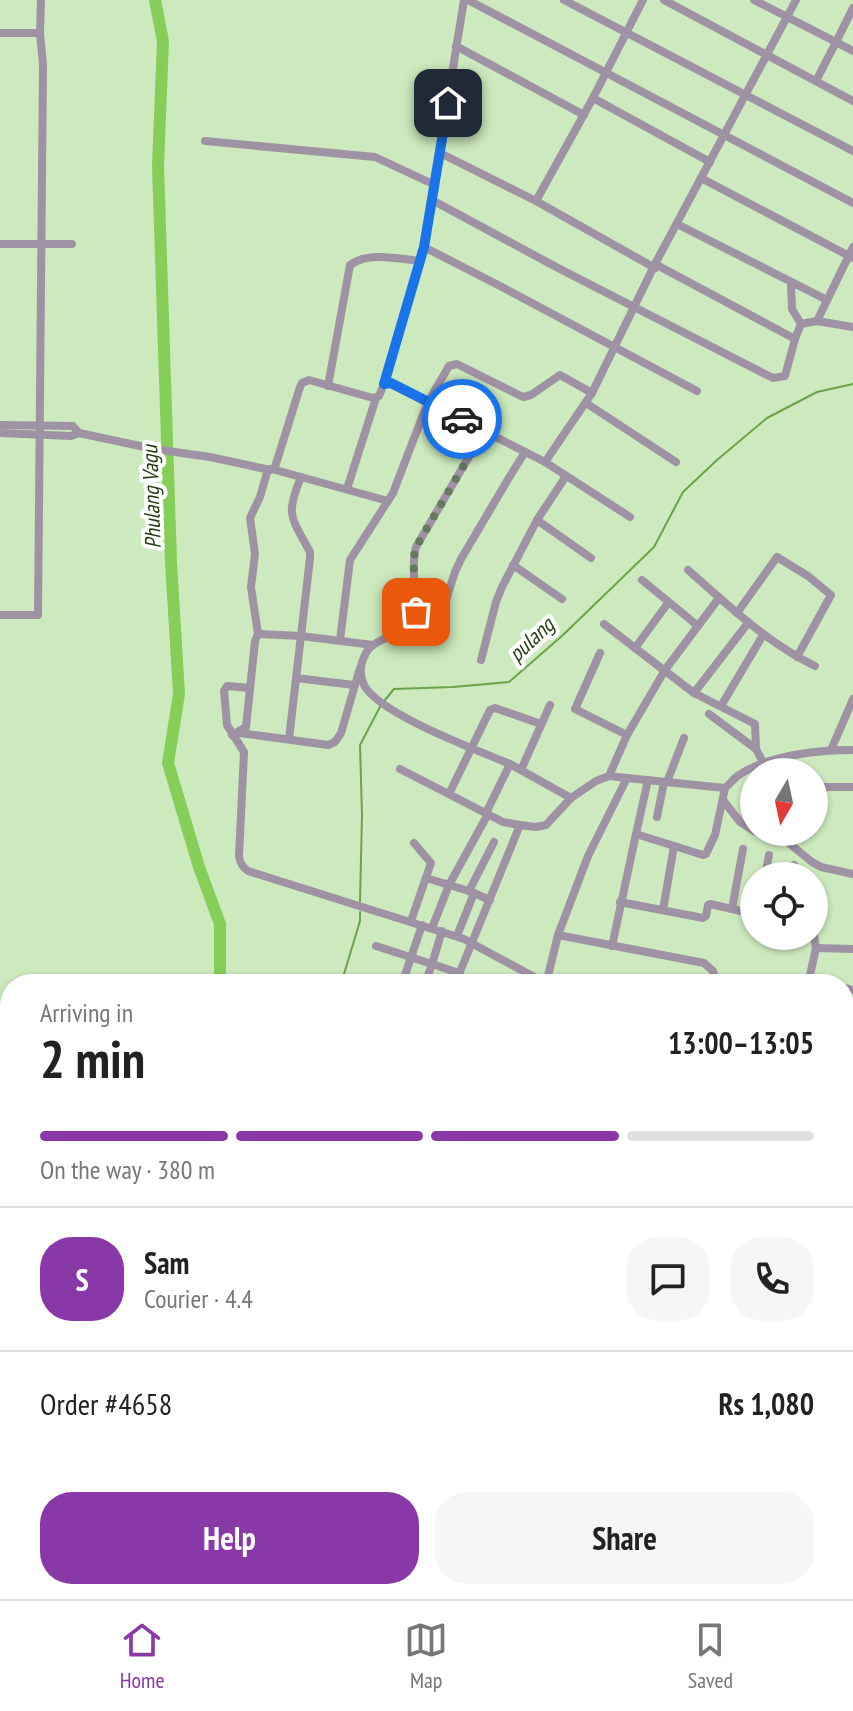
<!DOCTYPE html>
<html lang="en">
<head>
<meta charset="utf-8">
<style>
	:root { --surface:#fff; --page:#f6f6f6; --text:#222; --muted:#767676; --line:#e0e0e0; --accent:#8938a8 }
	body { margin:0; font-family:"PT Sans Narrow",sans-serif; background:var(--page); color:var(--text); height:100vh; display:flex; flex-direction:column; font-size:30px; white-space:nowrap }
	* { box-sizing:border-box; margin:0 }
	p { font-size:26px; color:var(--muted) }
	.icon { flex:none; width:44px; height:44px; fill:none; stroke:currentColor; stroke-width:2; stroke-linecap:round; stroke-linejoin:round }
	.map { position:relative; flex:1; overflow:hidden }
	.side { position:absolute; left:0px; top:974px; width:854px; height:626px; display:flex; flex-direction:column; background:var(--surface); border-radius:32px 32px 0 0; box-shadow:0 2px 6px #0004 }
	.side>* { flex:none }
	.needle { width:52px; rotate:189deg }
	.controls { position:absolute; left:740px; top:758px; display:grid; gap:16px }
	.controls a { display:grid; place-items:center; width:88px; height:88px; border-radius:50%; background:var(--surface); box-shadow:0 2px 6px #0004; font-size:40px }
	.pin { position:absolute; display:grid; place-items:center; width:68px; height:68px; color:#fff; margin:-34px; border-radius:16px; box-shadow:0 4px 12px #0006 }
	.courier { position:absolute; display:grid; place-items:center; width:80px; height:80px; margin:-40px; border:6px solid #1a73e8; border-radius:50%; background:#fff; color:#222; box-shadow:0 2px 10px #0007 }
	.overview em { font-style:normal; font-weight:700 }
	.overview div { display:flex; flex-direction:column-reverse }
	.overview { display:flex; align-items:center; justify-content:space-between; height:136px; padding:0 40px }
	h1 { font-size:52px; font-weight:700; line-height:60px }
	.bar { display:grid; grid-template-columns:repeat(4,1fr); gap:12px 8px; align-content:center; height:96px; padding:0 40px }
	.bar i { height:10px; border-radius:6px; background:var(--line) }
	.bar .selected { background:var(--accent) }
	.bar p { grid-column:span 4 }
	.line { display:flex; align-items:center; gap:20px; padding:0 40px; border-top:2px solid var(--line) }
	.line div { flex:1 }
	.round { display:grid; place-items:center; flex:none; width:84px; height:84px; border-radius:32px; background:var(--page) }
	.primary-button { display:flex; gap:16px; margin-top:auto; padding:16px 40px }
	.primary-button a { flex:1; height:92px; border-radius:32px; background:var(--accent); color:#fff; font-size:32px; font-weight:700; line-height:92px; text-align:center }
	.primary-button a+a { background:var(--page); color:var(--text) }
	.menu { display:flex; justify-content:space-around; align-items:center; height:112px; border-top:2px solid var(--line); background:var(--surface); font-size:22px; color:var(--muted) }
	.menu a { display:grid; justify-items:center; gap:4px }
	.menu .selected { color:var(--accent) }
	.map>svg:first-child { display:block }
</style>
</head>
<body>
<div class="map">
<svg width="853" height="1599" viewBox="0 0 853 1599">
	<rect width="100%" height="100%" fill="#cceabd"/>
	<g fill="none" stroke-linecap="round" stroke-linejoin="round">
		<!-- stream -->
		<g stroke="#6ba34b" stroke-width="2">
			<path d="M 385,700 L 394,689 L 453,687 L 509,682 L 563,635 L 654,547 L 683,492 L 717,460 L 767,418 L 817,392 L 853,384"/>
			<path d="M 360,901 L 362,815 L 360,745 L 381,705"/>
			<path d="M 341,984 L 360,921 L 360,912"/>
		</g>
		<!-- river -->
		<g stroke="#85cf59" stroke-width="12">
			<path d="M 155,0 L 163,41 L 158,166 L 171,562 L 179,694 L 168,763 L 199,867 L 220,924 L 220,984"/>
			<path d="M 0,1299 L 10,1284"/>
		</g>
		<!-- street -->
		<g stroke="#9f92a5" stroke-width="8">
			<path d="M 468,0 L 853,203"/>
			<path d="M 564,0 L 853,151"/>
			<path d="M 664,0 L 853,101"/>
			<path d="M 754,0 L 836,42 L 853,8"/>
			<path d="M 0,33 L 40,33"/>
			<path d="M 456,46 L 584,115"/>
			<path d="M 816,81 L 836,42 L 853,51"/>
			<path d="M 593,98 L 643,0"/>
			<path d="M 205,141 L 375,157 L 435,185"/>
			<path d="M 440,153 L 536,201 L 593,98 L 710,162"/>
			<path d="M 701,178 L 853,258"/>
			<path d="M 432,200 L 558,268 L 773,378 L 785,376 L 795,339 L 655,264"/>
			<path d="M 536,201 L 655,268"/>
			<path d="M 677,224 L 827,300"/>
			<path d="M 0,244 L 72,244"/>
			<path d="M 424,247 L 502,287 L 697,391"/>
			<path d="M 791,283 L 792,309 L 801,324"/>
			<path d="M 817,321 L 853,247"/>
			<path d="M 795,339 L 801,324 L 817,321 L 853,327"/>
			<path d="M 384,384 L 424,247 L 464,0"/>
			<path d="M 328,386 L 350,265 C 368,251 400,259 420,261"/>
			<path d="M 586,403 L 676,462"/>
			<path d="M 0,425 L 73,426 L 79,433 L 154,449 L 210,457 L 270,470 L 275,467 L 300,387 L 302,383 L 309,380 L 373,398 L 379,396 L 384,384 L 387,382 L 545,462 L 630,517"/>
			<path d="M 484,431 L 416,547 C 411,562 416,595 416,612 C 411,619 406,626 400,631 C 388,639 371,641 365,655 C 360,665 359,675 364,685 C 379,714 477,750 510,764"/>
			<path d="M 0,433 L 71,436 L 79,433"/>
			<path d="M 545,462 L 592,393 L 655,264 L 796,0"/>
			<path d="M 272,469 L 388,501"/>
			<path d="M 347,489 L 376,398"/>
			<path d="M 537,520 L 591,558"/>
			<path d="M 513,565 L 562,599"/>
			<path d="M 688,570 C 728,605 766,642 815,666"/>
			<path d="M 642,580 L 698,626"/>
			<path d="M 668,603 L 635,648 L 694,693 L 755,724 L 756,749 L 768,772"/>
			<path d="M 416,612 L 436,615 L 443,609 L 455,572 L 461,559 L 510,476 L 525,452"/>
			<path d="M 737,613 L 777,557 L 808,576 L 831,595 L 797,657"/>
			<path d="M 0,615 L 38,615 L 43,65 L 40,33 L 41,0"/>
			<path d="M 604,624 L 635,648"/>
			<path d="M 258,634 L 251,587 L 255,554 L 250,518 L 260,497 L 268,469"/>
			<path d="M 340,640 L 350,560 L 393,493 L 428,402 L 449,366 L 457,364 L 523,397 L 531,395 L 560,375 L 592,393"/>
			<path d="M 600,653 L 575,709 L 627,735"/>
			<path d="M 481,660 L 496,602 L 502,587 L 537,520 L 566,476"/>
			<path d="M 296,678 L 354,685"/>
			<path d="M 250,688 L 227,686 L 224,691 L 227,725 L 244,752 L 239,856 C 240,863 242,867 248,871 L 464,939 L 547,984"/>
			<path d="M 694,693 L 748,623"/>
			<path d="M 721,706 L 763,635"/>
			<path d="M 709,714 L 756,749"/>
			<path d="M 240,733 L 328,745 L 335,742 L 341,733 L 360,668"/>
			<path d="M 232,735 L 246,727 L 255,641 L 258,634 L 301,636 L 373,645"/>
			<path d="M 289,739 L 310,558 L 310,552 C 291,517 285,515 301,477"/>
			<path d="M 831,750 L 853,699"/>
			<path d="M 400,769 L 503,822 L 520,825"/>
			<path d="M 521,770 L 550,705"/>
			<path d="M 609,776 L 627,735 L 665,670 L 719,598"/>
			<path d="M 627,778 L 725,788 L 715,835 L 706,854 L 703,855 L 636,834 L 648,780"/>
			<path d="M 667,782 L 684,738"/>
			<path d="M 814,787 L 853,787"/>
			<path d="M 725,788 C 730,784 734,778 739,775 C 769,755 818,750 853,750"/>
			<path d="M 449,794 L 490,710 L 495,708 L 541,724"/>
			<path d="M 723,800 L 740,822 L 754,831"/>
			<path d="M 486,813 L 510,764 L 571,798"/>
			<path d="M 657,817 L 664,782"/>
			<path d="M 775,832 L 812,862 L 821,867 L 853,874"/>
			<path d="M 765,876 L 769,855"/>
			<path d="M 791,876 L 794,865"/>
			<path d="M 426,878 L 469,891 L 490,900"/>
			<path d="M 814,889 L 815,888"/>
			<path d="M 469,891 L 494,842"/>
			<path d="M 620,902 L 703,918 L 706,916 L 708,905 L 710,904 L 754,914"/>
			<path d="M 732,909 L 743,849"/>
			<path d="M 663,910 L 674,846"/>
			<path d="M 411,921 L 431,863 L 414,843"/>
			<path d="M 432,928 L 449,885 L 488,814"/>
			<path d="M 442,931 L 432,964 L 459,973"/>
			<path d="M 457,936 L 474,893"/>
			<path d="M 376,946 L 432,964 L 425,984"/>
			<path d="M 612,946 L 636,834"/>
			<path d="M 816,948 L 853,949"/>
			<path d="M 809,980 L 826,984"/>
			<path d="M 402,984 L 422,925"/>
			<path d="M 455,984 L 520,825 L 536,827 L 546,825 L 571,798 L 596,781 L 609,776 L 627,778 L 588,856 L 558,935"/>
			<path d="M 546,984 L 558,935 L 704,963 L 713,971 L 716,984"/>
			<path d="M 808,984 L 816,948 L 814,936"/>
			<path d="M 844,988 L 853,990"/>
			<path d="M 844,1134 L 853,1141"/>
			<path d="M 0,1212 L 10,1196"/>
			<path d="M 844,1212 L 853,1218"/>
			<path d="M 0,1229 L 10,1212"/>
			<path d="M 844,1397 L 853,1397"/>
			<path d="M 844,1418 L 853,1418"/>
			<path d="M 844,1442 L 853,1443"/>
			<path d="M 844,1460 L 853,1469"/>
			<path d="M 844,1490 L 853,1498"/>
			<path d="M 0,1513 L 10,1504"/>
			<path d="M 0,1551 L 10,1537"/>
			<path d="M 96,1590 L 101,1599"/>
			<path d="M 618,1590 L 669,1599"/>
			<path d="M 5,1599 L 11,1590"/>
			<path d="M 67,1599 L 82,1590"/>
			<path d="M 479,1599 L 481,1590"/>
			<path d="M 561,1599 L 562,1590"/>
			<path d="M 606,1599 L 608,1590"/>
			<path d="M 679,1599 L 682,1590"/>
		</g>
		<!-- secondary -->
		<path stroke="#806d88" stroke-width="11" d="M 728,1599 L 730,1590"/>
		<!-- highway -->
		<g stroke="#563d61" stroke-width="14">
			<path d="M 844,1257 L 853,1244"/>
			<path d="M 413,1599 L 424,1590"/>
		</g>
		<!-- rail casing -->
		<g stroke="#738769" stroke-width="5">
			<g id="rail">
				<path d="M 0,1088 L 10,1092"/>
				<path d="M 0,1106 L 10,1110"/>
				<path d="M 844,1377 L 853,1376"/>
			</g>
		</g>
		<!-- rail -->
		<use href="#rail" stroke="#fff" stroke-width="2" stroke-dasharray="6" stroke-linecap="butt"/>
	</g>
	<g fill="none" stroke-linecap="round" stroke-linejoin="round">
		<!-- done -->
		<path stroke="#66785d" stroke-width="8" stroke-dasharray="0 14.4" d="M 416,612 C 416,595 411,562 416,547 L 484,431 L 462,419"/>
		<!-- route -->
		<path stroke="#1a73e8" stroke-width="10" d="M 448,103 L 424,247 L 384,384 L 391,383 L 462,419"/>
	</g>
	<g text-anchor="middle" stroke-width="8" stroke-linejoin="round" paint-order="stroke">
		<!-- water labels -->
		<g font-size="22" font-style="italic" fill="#233f10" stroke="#fff">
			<text transform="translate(151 497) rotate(-92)" y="8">Phulang Vagu</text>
			<text transform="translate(531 639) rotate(-43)" y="8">pulang</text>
		</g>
	</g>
</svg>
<div class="controls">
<a><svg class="needle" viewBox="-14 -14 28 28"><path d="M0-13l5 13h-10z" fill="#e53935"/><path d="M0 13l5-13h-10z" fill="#767676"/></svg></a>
<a><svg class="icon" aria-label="locate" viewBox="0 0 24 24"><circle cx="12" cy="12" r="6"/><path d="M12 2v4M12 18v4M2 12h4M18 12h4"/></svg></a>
</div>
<div class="pin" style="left:416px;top:612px;background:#ea580c"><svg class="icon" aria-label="bag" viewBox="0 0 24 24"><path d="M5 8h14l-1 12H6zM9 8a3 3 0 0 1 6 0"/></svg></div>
<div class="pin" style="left:448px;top:103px;background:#1f2937"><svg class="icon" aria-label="home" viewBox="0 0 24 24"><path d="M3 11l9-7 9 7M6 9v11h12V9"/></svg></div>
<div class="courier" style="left:462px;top:419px"><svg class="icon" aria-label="car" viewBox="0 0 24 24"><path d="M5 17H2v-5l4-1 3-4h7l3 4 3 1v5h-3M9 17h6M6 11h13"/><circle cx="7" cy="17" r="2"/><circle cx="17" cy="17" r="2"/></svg></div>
<section class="side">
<div class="overview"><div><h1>2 min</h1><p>Arriving in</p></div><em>13:00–13:05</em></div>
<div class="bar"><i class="selected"></i><i class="selected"></i><i class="selected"></i><i></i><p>On the way · 380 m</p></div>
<div class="line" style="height:144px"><b class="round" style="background:var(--accent);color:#fff">S</b><div><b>Sam</b><p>Courier · 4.4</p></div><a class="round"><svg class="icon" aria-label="chat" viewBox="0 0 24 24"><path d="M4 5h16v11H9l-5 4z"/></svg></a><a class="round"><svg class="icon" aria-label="phone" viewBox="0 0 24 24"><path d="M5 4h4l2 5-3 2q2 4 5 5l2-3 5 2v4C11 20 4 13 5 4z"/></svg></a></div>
<div class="line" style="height:104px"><div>Order #4658</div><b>Rs 1,080</b></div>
<div class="primary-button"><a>Help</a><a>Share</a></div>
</section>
</div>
<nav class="menu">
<a class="selected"><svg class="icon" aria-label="home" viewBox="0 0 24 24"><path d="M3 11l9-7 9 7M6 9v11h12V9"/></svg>Home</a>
<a><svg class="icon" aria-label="map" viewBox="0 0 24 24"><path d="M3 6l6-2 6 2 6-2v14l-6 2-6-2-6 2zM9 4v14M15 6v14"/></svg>Map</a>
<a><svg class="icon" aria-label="saved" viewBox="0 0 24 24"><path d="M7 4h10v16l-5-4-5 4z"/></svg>Saved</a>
</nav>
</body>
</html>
